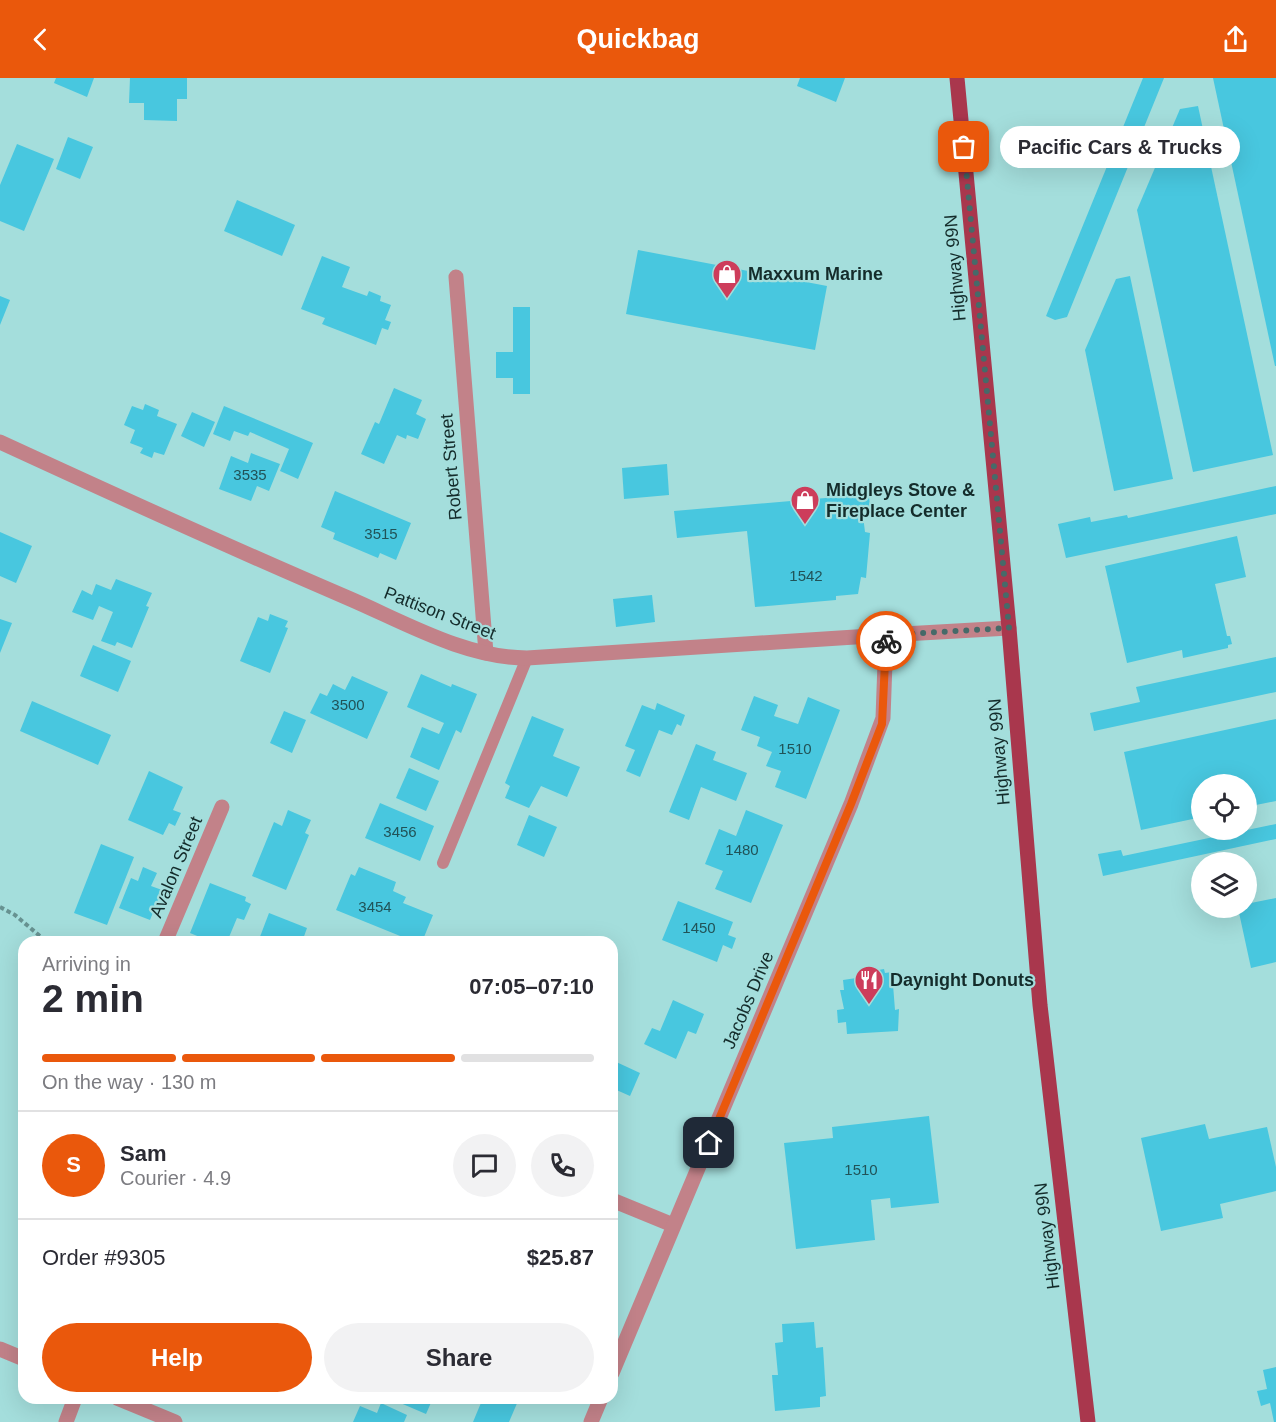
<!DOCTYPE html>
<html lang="en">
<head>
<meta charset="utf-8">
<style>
	:root { --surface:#fff; --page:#f2f2f3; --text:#2b2b33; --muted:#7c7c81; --line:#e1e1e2; --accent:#ea580c }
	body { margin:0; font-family:Arial,sans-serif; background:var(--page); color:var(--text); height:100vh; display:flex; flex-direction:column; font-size:22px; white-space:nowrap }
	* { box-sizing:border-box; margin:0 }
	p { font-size:20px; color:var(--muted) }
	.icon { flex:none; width:33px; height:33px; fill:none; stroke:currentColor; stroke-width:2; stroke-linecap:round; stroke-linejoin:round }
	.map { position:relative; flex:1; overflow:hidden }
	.sheet { position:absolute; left:18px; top:858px; width:600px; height:468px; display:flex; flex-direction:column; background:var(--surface); border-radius:18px; box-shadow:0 6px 24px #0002 }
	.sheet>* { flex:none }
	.buttons { position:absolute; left:1191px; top:696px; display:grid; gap:12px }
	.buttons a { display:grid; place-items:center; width:66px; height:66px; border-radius:50%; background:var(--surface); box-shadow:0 6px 24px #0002; font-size:30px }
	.pin { position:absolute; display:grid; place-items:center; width:51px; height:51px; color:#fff; margin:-26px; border-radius:12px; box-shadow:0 3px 9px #0006 }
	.courier { position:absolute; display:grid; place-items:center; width:60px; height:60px; margin:-30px; border:4px solid #ea580c; border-radius:50%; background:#fff; color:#222; box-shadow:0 2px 8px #0007 }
	.bubble { position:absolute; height:42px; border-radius:21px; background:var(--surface); box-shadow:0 6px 24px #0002; font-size:20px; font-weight:600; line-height:42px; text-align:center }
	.overview em { font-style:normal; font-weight:600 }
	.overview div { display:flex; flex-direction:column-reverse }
	.overview { display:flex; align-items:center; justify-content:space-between; height:102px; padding:0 24px }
	h1 { font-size:39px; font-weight:600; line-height:45px }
	.bar { display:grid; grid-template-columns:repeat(4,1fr); gap:9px 6px; align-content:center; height:72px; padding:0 24px }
	.bar i { height:8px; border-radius:4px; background:var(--line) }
	.bar .active { background:var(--accent) }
	.bar p { grid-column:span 4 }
	.line { display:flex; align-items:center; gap:15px; padding:0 24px; border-top:2px solid var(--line) }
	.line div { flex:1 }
	.round { display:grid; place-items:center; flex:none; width:63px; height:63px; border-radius:32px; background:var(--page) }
	.action { display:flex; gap:12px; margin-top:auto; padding:12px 24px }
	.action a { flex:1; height:69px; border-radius:36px; background:var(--accent); color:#fff; font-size:24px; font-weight:600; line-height:69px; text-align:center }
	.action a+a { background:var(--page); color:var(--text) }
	header { display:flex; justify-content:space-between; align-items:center; height:78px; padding:0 24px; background:var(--accent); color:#fff; font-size:27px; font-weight:600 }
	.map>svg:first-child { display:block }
</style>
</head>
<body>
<header><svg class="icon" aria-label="back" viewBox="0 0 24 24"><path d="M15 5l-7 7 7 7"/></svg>Quickbag<svg class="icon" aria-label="share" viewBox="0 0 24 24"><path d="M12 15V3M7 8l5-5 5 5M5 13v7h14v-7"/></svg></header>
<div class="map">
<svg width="1276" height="1344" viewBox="0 0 1276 1344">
	<rect width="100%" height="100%" fill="#a4dedc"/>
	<!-- building -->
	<g fill="#48c7df">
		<path d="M 56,0 L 94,0 L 87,19 L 54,5 Z"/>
		<path d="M 130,0 L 187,0 L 187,21 L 177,21 L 177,43 L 144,42 L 144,25 L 129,25 Z"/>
		<path d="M 800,0 L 845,0 L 836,24 L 797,8 Z"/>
		<path d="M 1143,0 L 1164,0 L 1067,239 L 1055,242 L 1046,238 Z"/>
		<path d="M 1213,0 L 1276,0 L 1276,288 L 1275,288 Z"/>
		<path d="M 1198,28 L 1273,377 L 1193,394 L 1137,132 L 1180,31 Z"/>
		<path d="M 68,59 L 93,69 L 80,101 L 56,91 Z"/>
		<path d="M 17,66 L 54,81 L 24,153 L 0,143 L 0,107 Z"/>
		<path d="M 237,122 L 295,147 L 282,178 L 224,153 Z"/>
		<path d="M 638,172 L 827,208 L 815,272 L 626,236 Z"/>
		<path d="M 322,178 L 350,189 L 342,209 L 367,218 L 369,213 L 381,218 L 380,223 L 391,227 L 385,242 L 391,244 L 388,252 L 382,250 L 376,267 L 322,246 L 325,240 L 301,231 Z"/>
		<path d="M 1130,198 L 1173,401 L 1114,413 L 1085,272 L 1116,201 Z"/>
		<path d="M 0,218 L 10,222 L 0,247 Z"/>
		<path d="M 513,229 L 530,229 L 530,316 L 513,316 L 513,300 L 496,300 L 496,274 L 513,274 Z"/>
		<path d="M 394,310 L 422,322 L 416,336 L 426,341 L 418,361 L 407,357 L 406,361 L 397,357 L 384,386 L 361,376 L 375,344 L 379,346 Z"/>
		<path d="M 145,326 L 159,332 L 157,338 L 177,346 L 164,377 L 154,374 L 152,380 L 140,375 L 143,370 L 130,365 L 135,352 L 124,347 L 132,328 L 143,332 Z"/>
		<path d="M 224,328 L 313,365 L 298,401 L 280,393 L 289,371 L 250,354 L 248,358 L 234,353 L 230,363 L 213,356 Z"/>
		<path d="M 192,334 L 215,344 L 204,369 L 181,358 Z"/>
		<path d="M 251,375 L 280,386 L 269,413 L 257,408 L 251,423 L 219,411 L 231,378 L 248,385 Z"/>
		<path d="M 667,386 L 669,417 L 624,421 L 622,390 Z"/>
		<path d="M 1276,408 L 1276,436 L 1066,480 L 1058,446 L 1090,439 L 1091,444 L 1127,437 L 1128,440 Z"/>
		<path d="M 335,413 L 411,445 L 396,482 L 380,475 L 378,480 L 333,461 L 335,455 L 321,449 Z"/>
		<path d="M 860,417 L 861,420 L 869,419 L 870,428 L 862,430 L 865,454 L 870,455 L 866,500 L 861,499 L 858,516 L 836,518 L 836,522 L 755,529 L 747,453 L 677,460 L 674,433 Z"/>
		<path d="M 0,454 L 32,468 L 16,505 L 0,498 Z"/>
		<path d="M 1237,458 L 1246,499 L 1215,506 L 1227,558 L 1230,558 L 1232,566 L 1228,567 L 1228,570 L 1183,580 L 1182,572 L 1127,585 L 1105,488 Z"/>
		<path d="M 116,501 L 152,515 L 146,528 L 149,529 L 132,570 L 117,564 L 115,568 L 101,563 L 113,534 L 99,528 L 93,542 L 72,534 L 82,512 L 92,517 L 96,506 L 111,512 Z"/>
		<path d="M 652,517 L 655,544 L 616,549 L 613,521 Z"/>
		<path d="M 270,536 L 288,543 L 285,549 L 288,550 L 270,595 L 240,583 L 258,539 L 268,543 Z"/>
		<path d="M 0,541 L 12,545 L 0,575 Z"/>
		<path d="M 93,567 L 131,583 L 118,614 L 80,598 Z"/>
		<path d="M 1276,579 L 1276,614 L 1094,653 L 1090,635 L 1140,624 L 1136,609 Z"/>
		<path d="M 421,596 L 451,609 L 452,606 L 477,616 L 461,655 L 456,652 L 439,692 L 410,679 L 422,649 L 439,656 L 444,645 L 407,629 Z"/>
		<path d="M 352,598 L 388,614 L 367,661 L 310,635 L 320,615 L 327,618 L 333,606 L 345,612 Z"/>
		<path d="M 754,618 L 778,627 L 774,638 L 798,646 L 808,619 L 840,632 L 806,721 L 775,709 L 781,693 L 766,688 L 772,674 L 757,668 L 760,659 L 741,652 Z"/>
		<path d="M 32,623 L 111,657 L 98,687 L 20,653 Z"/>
		<path d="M 657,625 L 685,637 L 681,648 L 677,646 L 672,657 L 659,652 L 640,699 L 626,693 L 635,672 L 625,668 L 642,627 L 655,632 Z"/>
		<path d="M 284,633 L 306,642 L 292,675 L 270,665 Z"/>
		<path d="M 532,638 L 564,651 L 553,678 L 580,689 L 567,719 L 541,708 L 529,730 L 505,720 L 510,708 L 505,705 Z"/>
		<path d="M 1276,641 L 1276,723 L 1246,729 L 1246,706 L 1202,706 L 1202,739 L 1141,752 L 1124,674 Z"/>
		<path d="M 696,666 L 716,674 L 713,682 L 747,695 L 736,723 L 701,709 L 689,742 L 669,734 Z"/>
		<path d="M 409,690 L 439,703 L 426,733 L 396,720 Z"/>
		<path d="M 149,693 L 183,709 L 173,732 L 181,735 L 175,748 L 169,745 L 163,757 L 128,742 Z"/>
		<path d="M 380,725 L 434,748 L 420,783 L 365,760 Z"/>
		<path d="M 288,732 L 311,742 L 305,755 L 309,757 L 286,812 L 252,798 L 274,744 L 282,748 Z"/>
		<path d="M 746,732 L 783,747 L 751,825 L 715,811 L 723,793 L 705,786 L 719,751 L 736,758 Z"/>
		<path d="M 529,737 L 557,749 L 544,779 L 517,767 Z"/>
		<path d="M 1276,746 L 1276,761 L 1103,798 L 1098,776 L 1121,772 L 1123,778 Z"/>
		<path d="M 101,766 L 134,779 L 107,847 L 74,835 Z"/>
		<path d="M 143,789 L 157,795 L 151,808 L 162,812 L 150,842 L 119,830 L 131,800 L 138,803 Z"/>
		<path d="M 359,789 L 396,804 L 393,813 L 406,819 L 403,825 L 433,837 L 422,864 L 415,864 L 336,832 L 351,796 L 355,798 Z"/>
		<path d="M 210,805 L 246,819 L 245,823 L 251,826 L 244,842 L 237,840 L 227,864 L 212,864 L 190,855 Z"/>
		<path d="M 1276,820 L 1276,884 L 1251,890 L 1238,830 L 1246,830 L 1246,826 Z"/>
		<path d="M 678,823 L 733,844 L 728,857 L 736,860 L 732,871 L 723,867 L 717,884 L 662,862 Z"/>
		<path d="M 269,835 L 307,850 L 302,864 L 258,864 Z"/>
		<path d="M 884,891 L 885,895 L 892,894 L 895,932 L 899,931 L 898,953 L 847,956 L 846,944 L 838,945 L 837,932 L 844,931 L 840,912 L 844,912 L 843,902 L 863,899 L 863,897 L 874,896 L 873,893 Z"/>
		<path d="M 673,922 L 704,936 L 696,956 L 688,953 L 676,981 L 644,966 L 652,950 L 660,953 Z"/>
		<path d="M 612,982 L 640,995 L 630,1018 L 612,1010 Z"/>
		<path d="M 929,1038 L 939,1125 L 891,1130 L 890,1120 L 871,1122 L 875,1162 L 796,1171 L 784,1065 L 833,1060 L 832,1049 Z"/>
		<path d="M 1205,1046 L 1209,1061 L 1267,1049 L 1276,1089 L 1276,1113 L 1220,1126 L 1223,1140 L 1161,1153 L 1141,1060 Z"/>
		<path d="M 814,1244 L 816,1270 L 823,1269 L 826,1318 L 820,1319 L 820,1329 L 775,1333 L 772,1297 L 778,1297 L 775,1265 L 783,1264 L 782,1246 Z"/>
		<path d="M 1276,1289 L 1276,1344 L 1274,1344 L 1270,1325 L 1261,1328 L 1257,1313 L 1267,1311 L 1263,1292 Z"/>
		<path d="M 400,1320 L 433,1320 L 426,1336 L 398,1324 Z"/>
		<path d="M 483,1320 L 511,1320 L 518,1323 L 509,1344 L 473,1344 Z"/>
		<path d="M 381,1325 L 407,1337 L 404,1344 L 353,1344 L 360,1328 L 377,1335 Z"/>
	</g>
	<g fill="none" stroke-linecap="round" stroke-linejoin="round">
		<!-- path -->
		<path stroke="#679291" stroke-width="4" stroke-dasharray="4.5 3" stroke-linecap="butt" d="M 0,829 L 15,837 L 47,864"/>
		<!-- service -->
		<path stroke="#c28289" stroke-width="12" d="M 443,785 L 527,580"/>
		<!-- minor -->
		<g stroke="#c28289" stroke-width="15">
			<path d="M 456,199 L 486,575"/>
			<path d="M 0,364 C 115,417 231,470 348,520 C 404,544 465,580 527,580 L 886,557"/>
			<path d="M 165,864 L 222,729"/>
			<path d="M 612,1122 L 673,1147"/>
			<path d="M 0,1271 L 24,1281"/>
			<path d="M 117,1320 L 175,1344"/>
			<path d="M 66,1344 L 75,1320"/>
		</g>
		<!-- tertiary -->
		<g stroke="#c28289" stroke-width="15">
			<path d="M 612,1295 L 851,726 L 883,640 L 886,557 L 1009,550"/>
			<path d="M 591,1344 L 601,1320"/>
		</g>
		<!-- primary -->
		<path stroke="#a9374d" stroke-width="15" d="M 957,0 L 1009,550 L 1040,927 L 1088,1344"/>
	</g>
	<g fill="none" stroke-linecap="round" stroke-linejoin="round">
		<!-- done -->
		<path stroke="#466a69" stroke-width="6" stroke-dasharray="0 10.8" d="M 886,563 L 886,557 L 1009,550 L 964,69"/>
		<!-- route -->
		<path stroke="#ea580c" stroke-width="8" d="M 709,1065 L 851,726 L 882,646 L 886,563"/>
	</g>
	<!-- icons -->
	<defs>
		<g id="shop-pin" transform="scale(1.5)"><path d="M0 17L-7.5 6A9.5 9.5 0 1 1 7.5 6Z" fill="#cd3d5b" stroke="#a4dedc"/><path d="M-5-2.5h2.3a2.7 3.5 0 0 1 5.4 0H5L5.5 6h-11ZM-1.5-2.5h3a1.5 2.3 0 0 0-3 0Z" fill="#fff"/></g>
		<g id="restaurant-pin" transform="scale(1.5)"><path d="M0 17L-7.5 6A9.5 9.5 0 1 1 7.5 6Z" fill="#cd3d5b" stroke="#a4dedc"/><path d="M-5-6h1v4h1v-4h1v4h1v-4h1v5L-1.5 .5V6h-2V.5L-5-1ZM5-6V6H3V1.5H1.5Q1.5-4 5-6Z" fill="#fff"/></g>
	</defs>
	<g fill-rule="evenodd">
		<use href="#shop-pin" x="727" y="196"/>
		<use href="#shop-pin" x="805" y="422"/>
		<use href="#restaurant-pin" x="869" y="902"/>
	</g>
	<g text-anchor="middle" stroke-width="4.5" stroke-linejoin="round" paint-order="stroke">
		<!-- number labels -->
		<g font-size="15" fill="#215358">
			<text x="250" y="402">3535</text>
			<text x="381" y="461">3515</text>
			<text x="806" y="503">1542</text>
			<text x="348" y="632">3500</text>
			<text x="795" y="676">1510</text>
			<text x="400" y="759">3456</text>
			<text x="742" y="777">1480</text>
			<text x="375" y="834">3454</text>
			<text x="699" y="855">1450</text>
			<text x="861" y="1097">1510</text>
		</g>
		<!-- street labels -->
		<g font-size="18" fill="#142c2b" stroke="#a4dedc">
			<text transform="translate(955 190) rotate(-95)" y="6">Highway 99N</text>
			<text transform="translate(451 389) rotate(-95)" y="6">Robert Street</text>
			<text transform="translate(440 535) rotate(21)" y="6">Pattison Street</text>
			<text transform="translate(999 674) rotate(-95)" y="6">Highway 99N</text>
			<text transform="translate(176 789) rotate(-67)" y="6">Avalon Street</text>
			<text transform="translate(748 922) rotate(-67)" y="6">Jacobs Drive</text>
			<text transform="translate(1047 1158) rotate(-97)" y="6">Highway 99N</text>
		</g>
		<!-- poi labels -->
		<g font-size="18" font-weight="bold" fill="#142c2b" stroke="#a4dedc" text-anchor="start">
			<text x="748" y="202">Maxxum Marine</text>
			<text x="826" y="418">Midgleys Stove &amp;<tspan x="826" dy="21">Fireplace Center</tspan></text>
			<text x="890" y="908">Daynight Donuts</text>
		</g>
	</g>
</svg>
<div class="buttons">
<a><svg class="icon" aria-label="locate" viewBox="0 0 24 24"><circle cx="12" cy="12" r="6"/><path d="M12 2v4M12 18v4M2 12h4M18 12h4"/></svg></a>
<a><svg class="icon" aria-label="layers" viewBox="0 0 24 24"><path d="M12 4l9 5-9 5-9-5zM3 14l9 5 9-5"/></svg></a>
</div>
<div class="pin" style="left:964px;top:69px;background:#ea580c"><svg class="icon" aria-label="bag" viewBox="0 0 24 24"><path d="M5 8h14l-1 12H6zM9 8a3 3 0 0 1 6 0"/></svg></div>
<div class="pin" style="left:709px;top:1065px;background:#1f2937"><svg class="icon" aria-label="home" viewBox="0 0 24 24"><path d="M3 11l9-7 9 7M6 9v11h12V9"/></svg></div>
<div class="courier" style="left:886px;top:563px"><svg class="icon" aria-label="bike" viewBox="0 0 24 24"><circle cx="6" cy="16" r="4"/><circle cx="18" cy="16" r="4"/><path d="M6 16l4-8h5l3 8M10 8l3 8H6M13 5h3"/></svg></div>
<div class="bubble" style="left:1000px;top:48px;width:240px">Pacific Cars &amp; Trucks</div>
<section class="sheet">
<div class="overview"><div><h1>2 min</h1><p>Arriving in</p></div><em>07:05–07:10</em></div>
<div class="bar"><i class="active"></i><i class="active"></i><i class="active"></i><i></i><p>On the way · 130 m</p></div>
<div class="line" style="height:108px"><b class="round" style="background:var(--accent);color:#fff">S</b><div><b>Sam</b><p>Courier · 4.9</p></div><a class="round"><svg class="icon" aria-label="chat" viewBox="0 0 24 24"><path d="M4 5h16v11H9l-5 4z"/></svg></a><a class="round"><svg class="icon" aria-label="phone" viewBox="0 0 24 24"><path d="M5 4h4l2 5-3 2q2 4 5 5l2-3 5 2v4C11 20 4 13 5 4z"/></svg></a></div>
<div class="line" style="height:78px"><div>Order #9305</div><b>$25.87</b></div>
<div class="action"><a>Help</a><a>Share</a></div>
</section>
</div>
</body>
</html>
